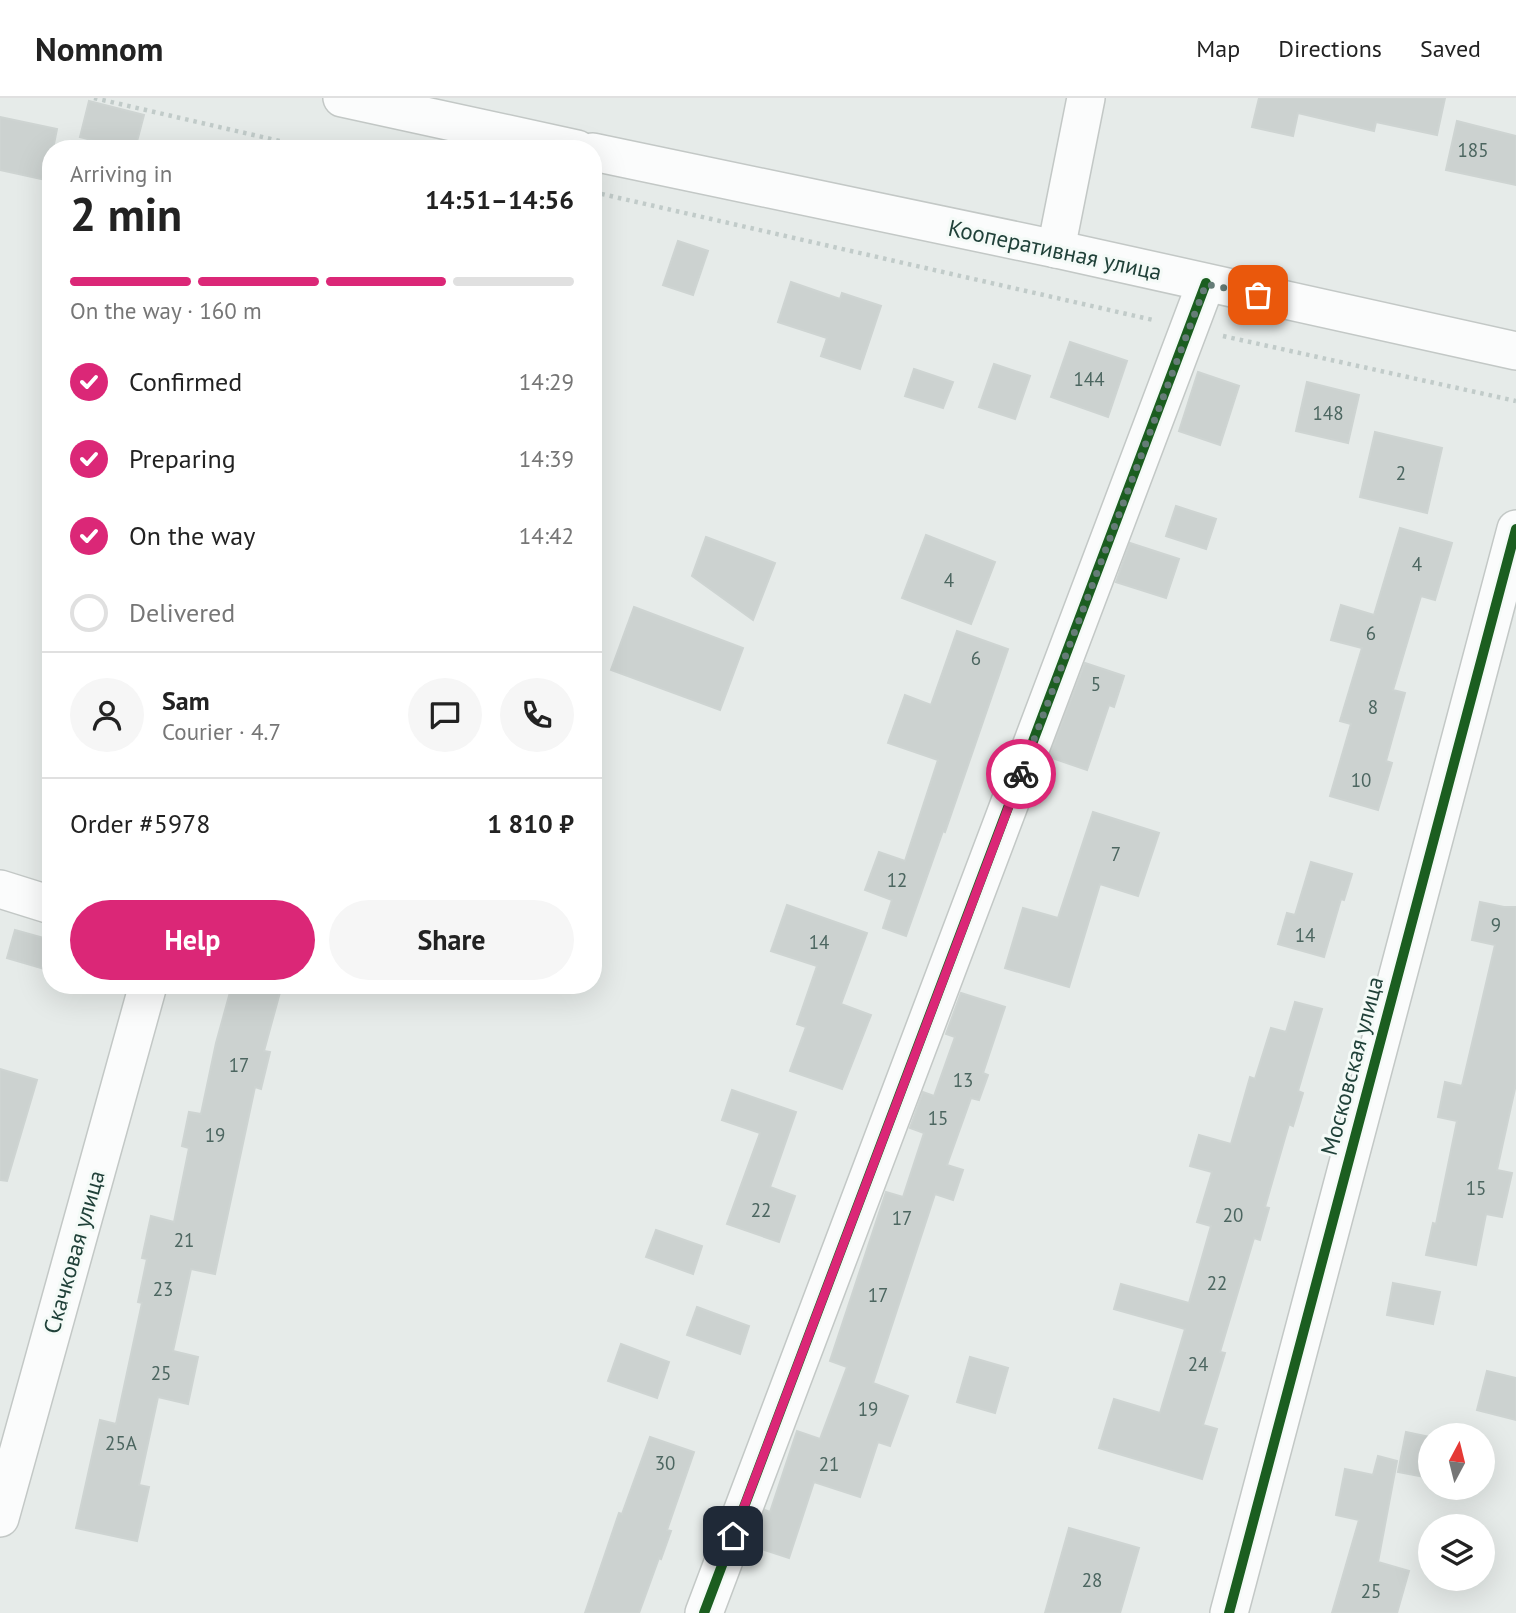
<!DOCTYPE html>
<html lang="en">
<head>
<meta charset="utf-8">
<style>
	:root { --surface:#fff; --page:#f6f6f6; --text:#222; --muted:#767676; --line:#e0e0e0; --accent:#db2777 }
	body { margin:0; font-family:"PT Sans",sans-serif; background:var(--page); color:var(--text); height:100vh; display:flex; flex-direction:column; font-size:26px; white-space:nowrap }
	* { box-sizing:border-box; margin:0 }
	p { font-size:23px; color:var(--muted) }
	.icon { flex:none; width:38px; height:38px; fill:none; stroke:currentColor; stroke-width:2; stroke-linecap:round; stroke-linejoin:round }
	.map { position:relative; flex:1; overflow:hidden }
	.details { position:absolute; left:42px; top:42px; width:560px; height:854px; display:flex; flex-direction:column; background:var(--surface); border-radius:28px; box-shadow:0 7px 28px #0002 }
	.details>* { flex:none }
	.needle { width:46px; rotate:7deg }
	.controls { position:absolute; left:1418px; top:1325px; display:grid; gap:14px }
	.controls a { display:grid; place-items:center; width:77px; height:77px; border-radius:50%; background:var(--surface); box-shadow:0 7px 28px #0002; font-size:35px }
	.pin { position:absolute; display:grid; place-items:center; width:60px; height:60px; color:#fff; margin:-30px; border-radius:14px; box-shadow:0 4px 10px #0006 }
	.courier { position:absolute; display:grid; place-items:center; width:70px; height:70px; margin:-35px; border:5px solid #db2777; border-radius:50%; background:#fff; color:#222; box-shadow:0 2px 9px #0007 }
	.summary em { font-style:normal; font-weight:700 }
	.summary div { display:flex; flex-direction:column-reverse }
	.summary { display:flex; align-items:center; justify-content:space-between; height:119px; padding:0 28px }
	h1 { font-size:46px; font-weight:700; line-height:52px }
	.bar { display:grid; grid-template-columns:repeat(4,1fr); gap:10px 7px; align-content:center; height:84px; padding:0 28px }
	.bar i { height:9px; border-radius:5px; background:var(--line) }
	.bar .active { background:var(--accent) }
	.bar p { grid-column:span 4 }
	.line { display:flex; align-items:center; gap:18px; padding:0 28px; border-top:2px solid var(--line) }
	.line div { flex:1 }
	.round { display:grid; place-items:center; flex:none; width:74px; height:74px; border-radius:37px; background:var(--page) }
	ol { padding:0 28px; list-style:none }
	li { display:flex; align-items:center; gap:21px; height:77px }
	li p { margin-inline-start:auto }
	li .icon { padding:7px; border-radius:50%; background:var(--accent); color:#fff; stroke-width:4 }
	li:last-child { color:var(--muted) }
	li i { width:38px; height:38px; border:4px solid var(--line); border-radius:50% }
	.cta { display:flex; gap:14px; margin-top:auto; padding:14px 28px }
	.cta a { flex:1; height:80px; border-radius:42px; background:var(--accent); color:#fff; font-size:28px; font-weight:700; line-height:80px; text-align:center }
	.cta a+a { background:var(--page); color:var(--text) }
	header { display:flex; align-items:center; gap:42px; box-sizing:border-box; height:98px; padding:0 35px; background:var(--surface); border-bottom:2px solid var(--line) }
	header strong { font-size:33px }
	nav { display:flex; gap:38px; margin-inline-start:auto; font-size:24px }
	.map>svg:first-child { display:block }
</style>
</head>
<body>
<header>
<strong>Nomnom</strong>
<nav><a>Map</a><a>Directions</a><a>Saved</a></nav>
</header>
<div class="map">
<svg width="1516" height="1515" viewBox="0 0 1516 1515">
	<rect width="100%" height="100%" fill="#e6ebe9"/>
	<!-- building -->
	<g fill="#ccd2d0" stroke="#ced4d2" stroke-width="2">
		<path d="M 1259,0 L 1445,0 L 1437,37 L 1376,24 L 1374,33 L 1298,15 L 1293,38 L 1252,29 Z"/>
		<path d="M 89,3 L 144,17 L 135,51 L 125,51 L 80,39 Z"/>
		<path d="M 0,19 L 57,31 L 53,51 L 51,51 L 46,82 L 0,72 Z"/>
		<path d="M 1457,23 L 1516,38 L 1516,87 L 1446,72 Z"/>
		<path d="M 678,143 L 708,153 L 693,197 L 663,187 Z"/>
		<path d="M 791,184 L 840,201 L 842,195 L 881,208 L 860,271 L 821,258 L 827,240 L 778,224 Z"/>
		<path d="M 1070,244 L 1127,263 L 1108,319 L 1051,299 Z"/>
		<path d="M 994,266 L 1030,278 L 1015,321 L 979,309 Z"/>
		<path d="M 914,271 L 953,284 L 943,310 L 905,298 Z"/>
		<path d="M 1198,274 L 1239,288 L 1220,347 L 1179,333 Z"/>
		<path d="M 1307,284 L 1359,297 L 1348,345 L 1296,333 Z"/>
		<path d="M 1375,334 L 1442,350 L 1427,415 L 1360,399 Z"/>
		<path d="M 1176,408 L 1216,421 L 1206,451 L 1166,438 Z"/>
		<path d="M 1400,430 L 1452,445 L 1435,502 L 1421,498 L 1393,592 L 1405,595 L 1386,663 L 1392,665 L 1378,712 L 1330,698 L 1351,626 L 1340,623 L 1362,550 L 1331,542 L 1341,507 L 1374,517 Z"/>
		<path d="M 926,437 L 995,464 L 971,526 L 902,500 Z"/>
		<path d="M 706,439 L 775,465 L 753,522 L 692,478 Z"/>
		<path d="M 1130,445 L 1179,461 L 1166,500 L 1116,484 Z"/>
		<path d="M 634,509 L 743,550 L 720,612 L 611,572 Z"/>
		<path d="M 957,533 L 1008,551 L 945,734 L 943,733 L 906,838 L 883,830 L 892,802 L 865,792 L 879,754 L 905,763 L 938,662 L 888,645 L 905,597 L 931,607 Z"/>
		<path d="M 1085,565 L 1124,578 L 1114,609 L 1109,607 L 1087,672 L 1049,659 Z"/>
		<path d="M 1093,714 L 1159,735 L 1138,798 L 1100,786 L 1069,889 L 1005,870 L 1023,810 L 1058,820 Z"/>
		<path d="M 1311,764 L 1352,776 L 1344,802 L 1341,801 L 1324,859 L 1278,846 L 1287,815 L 1295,817 Z"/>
		<path d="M 1480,804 L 1504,809 L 1516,809 L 1516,986 L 1497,1072 L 1512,1075 L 1502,1119 L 1486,1116 L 1476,1167 L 1426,1157 L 1433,1125 L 1436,1126 L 1457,1023 L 1438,1019 L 1445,984 L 1462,988 L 1495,847 L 1472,842 Z"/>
		<path d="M 787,807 L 867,835 L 841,906 L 871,917 L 842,991 L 790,973 L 806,929 L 797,926 L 817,868 L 771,853 Z"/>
		<path d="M 15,832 L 51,842 L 51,873 L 7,860 Z"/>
		<path d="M 232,887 L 282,887 L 264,953 L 270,954 L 261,991 L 255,989 L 215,1176 L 191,1171 L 173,1253 L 198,1259 L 188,1306 L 158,1299 L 139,1387 L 149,1389 L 137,1443 L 76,1430 L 100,1322 L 116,1326 L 142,1205 L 138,1204 L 147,1161 L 142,1160 L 151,1118 L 174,1124 L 189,1050 L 182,1048 L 189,1014 L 201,1016 L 216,945 Z"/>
		<path d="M 961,895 L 1005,909 L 983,975 L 988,977 L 979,1002 L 971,1000 L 947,1067 L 963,1072 L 953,1102 L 935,1096 L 873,1285 L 908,1298 L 890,1348 L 878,1344 L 860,1399 L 814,1384 L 789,1460 L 752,1448 L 765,1412 L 770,1414 L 797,1333 L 820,1341 L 847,1269 L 830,1263 L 886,1094 L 903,1099 L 924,1035 L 910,1030 L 923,994 L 934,998 L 955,939 L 946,936 Z"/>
		<path d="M 1295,904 L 1322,911 L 1298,993 L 1303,995 L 1293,1028 L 1289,1026 L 1265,1109 L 1269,1110 L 1260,1142 L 1254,1140 L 1220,1254 L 1225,1255 L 1203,1327 L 1217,1331 L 1202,1381 L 1099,1350 L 1114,1301 L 1160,1315 L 1185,1231 L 1114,1211 L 1121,1186 L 1189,1205 L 1211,1128 L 1197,1124 L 1212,1074 L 1190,1068 L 1199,1037 L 1231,1046 L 1250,979 L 1255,981 L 1271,930 L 1286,934 Z"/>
		<path d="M 0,971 L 37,982 L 7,1083 L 0,1082 Z"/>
		<path d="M 732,992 L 796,1014 L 770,1089 L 795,1098 L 779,1144 L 727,1126 L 760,1035 L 722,1022 Z"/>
		<path d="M 656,1132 L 702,1148 L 693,1176 L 646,1159 Z"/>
		<path d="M 1393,1185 L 1440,1194 L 1433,1226 L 1387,1217 Z"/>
		<path d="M 697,1209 L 749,1228 L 740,1256 L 687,1237 Z"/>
		<path d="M 621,1246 L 669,1264 L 657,1300 L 608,1283 Z"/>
		<path d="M 970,1259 L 1008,1270 L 995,1315 L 957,1304 Z"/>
		<path d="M 1487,1273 L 1516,1280 L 1516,1322 L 1477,1312 Z"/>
		<path d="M 1406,1334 L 1430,1339 L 1430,1380 L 1398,1374 Z"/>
		<path d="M 650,1339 L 694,1354 L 667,1432 L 671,1433 L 661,1461 L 659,1460 L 639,1515 L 585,1515 L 619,1415 L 622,1416 Z"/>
		<path d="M 1378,1358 L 1397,1363 L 1378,1464 L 1409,1473 L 1397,1515 L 1332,1515 L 1359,1422 L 1336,1417 L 1345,1371 L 1373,1377 Z"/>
		<path d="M 1069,1430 L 1139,1450 L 1120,1515 L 1045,1515 Z"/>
	</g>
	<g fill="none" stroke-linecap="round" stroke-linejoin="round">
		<!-- minor casing -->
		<g stroke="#c3c8c6" stroke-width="40">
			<g id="minor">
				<path d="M 342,0 L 577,51"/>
				<path d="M 593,54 L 1056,151 L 1516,253"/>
				<path d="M 1056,151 L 1086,0"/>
				<path d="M 0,791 L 51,807"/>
				<path d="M 0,1420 L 148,887"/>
				<path d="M 704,1515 L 1206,185"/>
				<path d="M 1229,1515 L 1516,431"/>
			</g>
		</g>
		<!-- path -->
		<g stroke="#c1cbc9" stroke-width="4.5" stroke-dasharray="3.5 5" stroke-linecap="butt">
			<path d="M 94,0 L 314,51"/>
			<path d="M 593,94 L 1153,222"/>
			<path d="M 1223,238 L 1516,303"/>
		</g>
		<!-- minor -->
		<use href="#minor" stroke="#fbfcfc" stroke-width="37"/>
		<!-- cycleway casing -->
		<g stroke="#f4faf7" stroke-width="15">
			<g id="cycleway">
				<path d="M 704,1515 L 1206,185"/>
				<path d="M 1229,1515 L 1516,431"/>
			</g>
		</g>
		<!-- cycleway -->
		<use href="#cycleway" stroke="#1b5e20" stroke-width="10"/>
	</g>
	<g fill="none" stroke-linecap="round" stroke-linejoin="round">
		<!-- done -->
		<path stroke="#657c77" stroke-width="7" stroke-dasharray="0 12.6" d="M 1021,676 L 1206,186 L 1258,197"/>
		<!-- route -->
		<path stroke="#db2777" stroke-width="9" d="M 733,1438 L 1021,676"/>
	</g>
	<g text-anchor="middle" stroke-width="6" stroke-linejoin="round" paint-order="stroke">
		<!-- number labels -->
		<g font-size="19" fill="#4c6660">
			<text x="1473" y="59">185</text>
			<text x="1089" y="288">144</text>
			<text x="1328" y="322">148</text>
			<text x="1401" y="382">2</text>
			<text x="1417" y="473">4</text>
			<text x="949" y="489">4</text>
			<text x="1371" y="542">6</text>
			<text x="976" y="567">6</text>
			<text x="1096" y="593">5</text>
			<text x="1373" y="616">8</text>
			<text x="1361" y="689">10</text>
			<text x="1116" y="763">7</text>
			<text x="897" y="789">12</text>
			<text x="1496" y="834">9</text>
			<text x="1305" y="844">14</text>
			<text x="819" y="851">14</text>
			<text x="239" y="974">17</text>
			<text x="963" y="989">13</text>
			<text x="938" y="1027">15</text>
			<text x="215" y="1044">19</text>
			<text x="1476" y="1097">15</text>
			<text x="761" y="1119">22</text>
			<text x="1233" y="1124">20</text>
			<text x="902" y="1127">17</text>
			<text x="184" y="1149">21</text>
			<text x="1217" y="1192">22</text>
			<text x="163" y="1198">23</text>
			<text x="878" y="1204">17</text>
			<text x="1198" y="1273">24</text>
			<text x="161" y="1282">25</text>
			<text x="868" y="1318">19</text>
			<text x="121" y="1352">25А</text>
			<text x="665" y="1372">30</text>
			<text x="829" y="1373">21</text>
			<text x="1092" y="1489">28</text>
			<text x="1371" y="1500">25</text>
		</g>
		<!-- street labels -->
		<g font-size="23" fill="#204139" stroke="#f4faf7">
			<text transform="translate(1055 152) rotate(12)" y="8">Кооперативная улица</text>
			<text transform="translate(1352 968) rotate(-75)" y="8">Московская улица</text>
			<text transform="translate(74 1154) rotate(-74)" y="8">Скачковая улица</text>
		</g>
	</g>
</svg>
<div class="controls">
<a><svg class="needle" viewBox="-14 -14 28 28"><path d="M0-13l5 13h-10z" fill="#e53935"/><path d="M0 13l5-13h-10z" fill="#767676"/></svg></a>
<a><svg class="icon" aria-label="layers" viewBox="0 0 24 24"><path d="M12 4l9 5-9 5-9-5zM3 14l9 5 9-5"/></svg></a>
</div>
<div class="pin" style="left:1258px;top:197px;background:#ea580c"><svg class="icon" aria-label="bag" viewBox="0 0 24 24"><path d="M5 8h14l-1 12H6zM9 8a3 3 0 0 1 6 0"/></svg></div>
<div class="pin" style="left:733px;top:1438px;background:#1f2937"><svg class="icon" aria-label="home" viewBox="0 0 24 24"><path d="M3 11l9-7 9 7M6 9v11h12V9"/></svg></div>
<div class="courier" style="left:1021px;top:676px"><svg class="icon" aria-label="bike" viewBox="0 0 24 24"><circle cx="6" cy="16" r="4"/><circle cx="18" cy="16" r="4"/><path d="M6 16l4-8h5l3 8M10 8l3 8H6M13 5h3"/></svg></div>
<section class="details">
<div class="summary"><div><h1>2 min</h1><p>Arriving in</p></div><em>14:51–14:56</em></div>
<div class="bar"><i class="active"></i><i class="active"></i><i class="active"></i><i></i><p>On the way · 160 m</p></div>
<ol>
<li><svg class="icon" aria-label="check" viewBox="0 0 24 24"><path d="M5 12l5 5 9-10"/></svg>Confirmed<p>14:29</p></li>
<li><svg class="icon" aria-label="check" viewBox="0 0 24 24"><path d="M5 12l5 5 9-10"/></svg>Preparing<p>14:39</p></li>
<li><svg class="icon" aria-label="check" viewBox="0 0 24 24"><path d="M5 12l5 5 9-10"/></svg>On the way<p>14:42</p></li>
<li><i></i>Delivered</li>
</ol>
<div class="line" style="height:126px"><a class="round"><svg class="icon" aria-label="person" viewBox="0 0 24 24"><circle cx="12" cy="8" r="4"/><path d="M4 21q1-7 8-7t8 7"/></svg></a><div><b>Sam</b><p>Courier · 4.7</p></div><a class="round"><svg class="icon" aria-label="chat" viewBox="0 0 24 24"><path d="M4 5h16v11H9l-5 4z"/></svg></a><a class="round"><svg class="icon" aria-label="phone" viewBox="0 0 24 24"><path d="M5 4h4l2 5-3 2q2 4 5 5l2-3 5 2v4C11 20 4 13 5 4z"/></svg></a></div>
<div class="line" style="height:91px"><div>Order #5978</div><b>1 810 ₽</b></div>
<div class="cta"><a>Help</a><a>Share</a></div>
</section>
</div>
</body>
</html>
